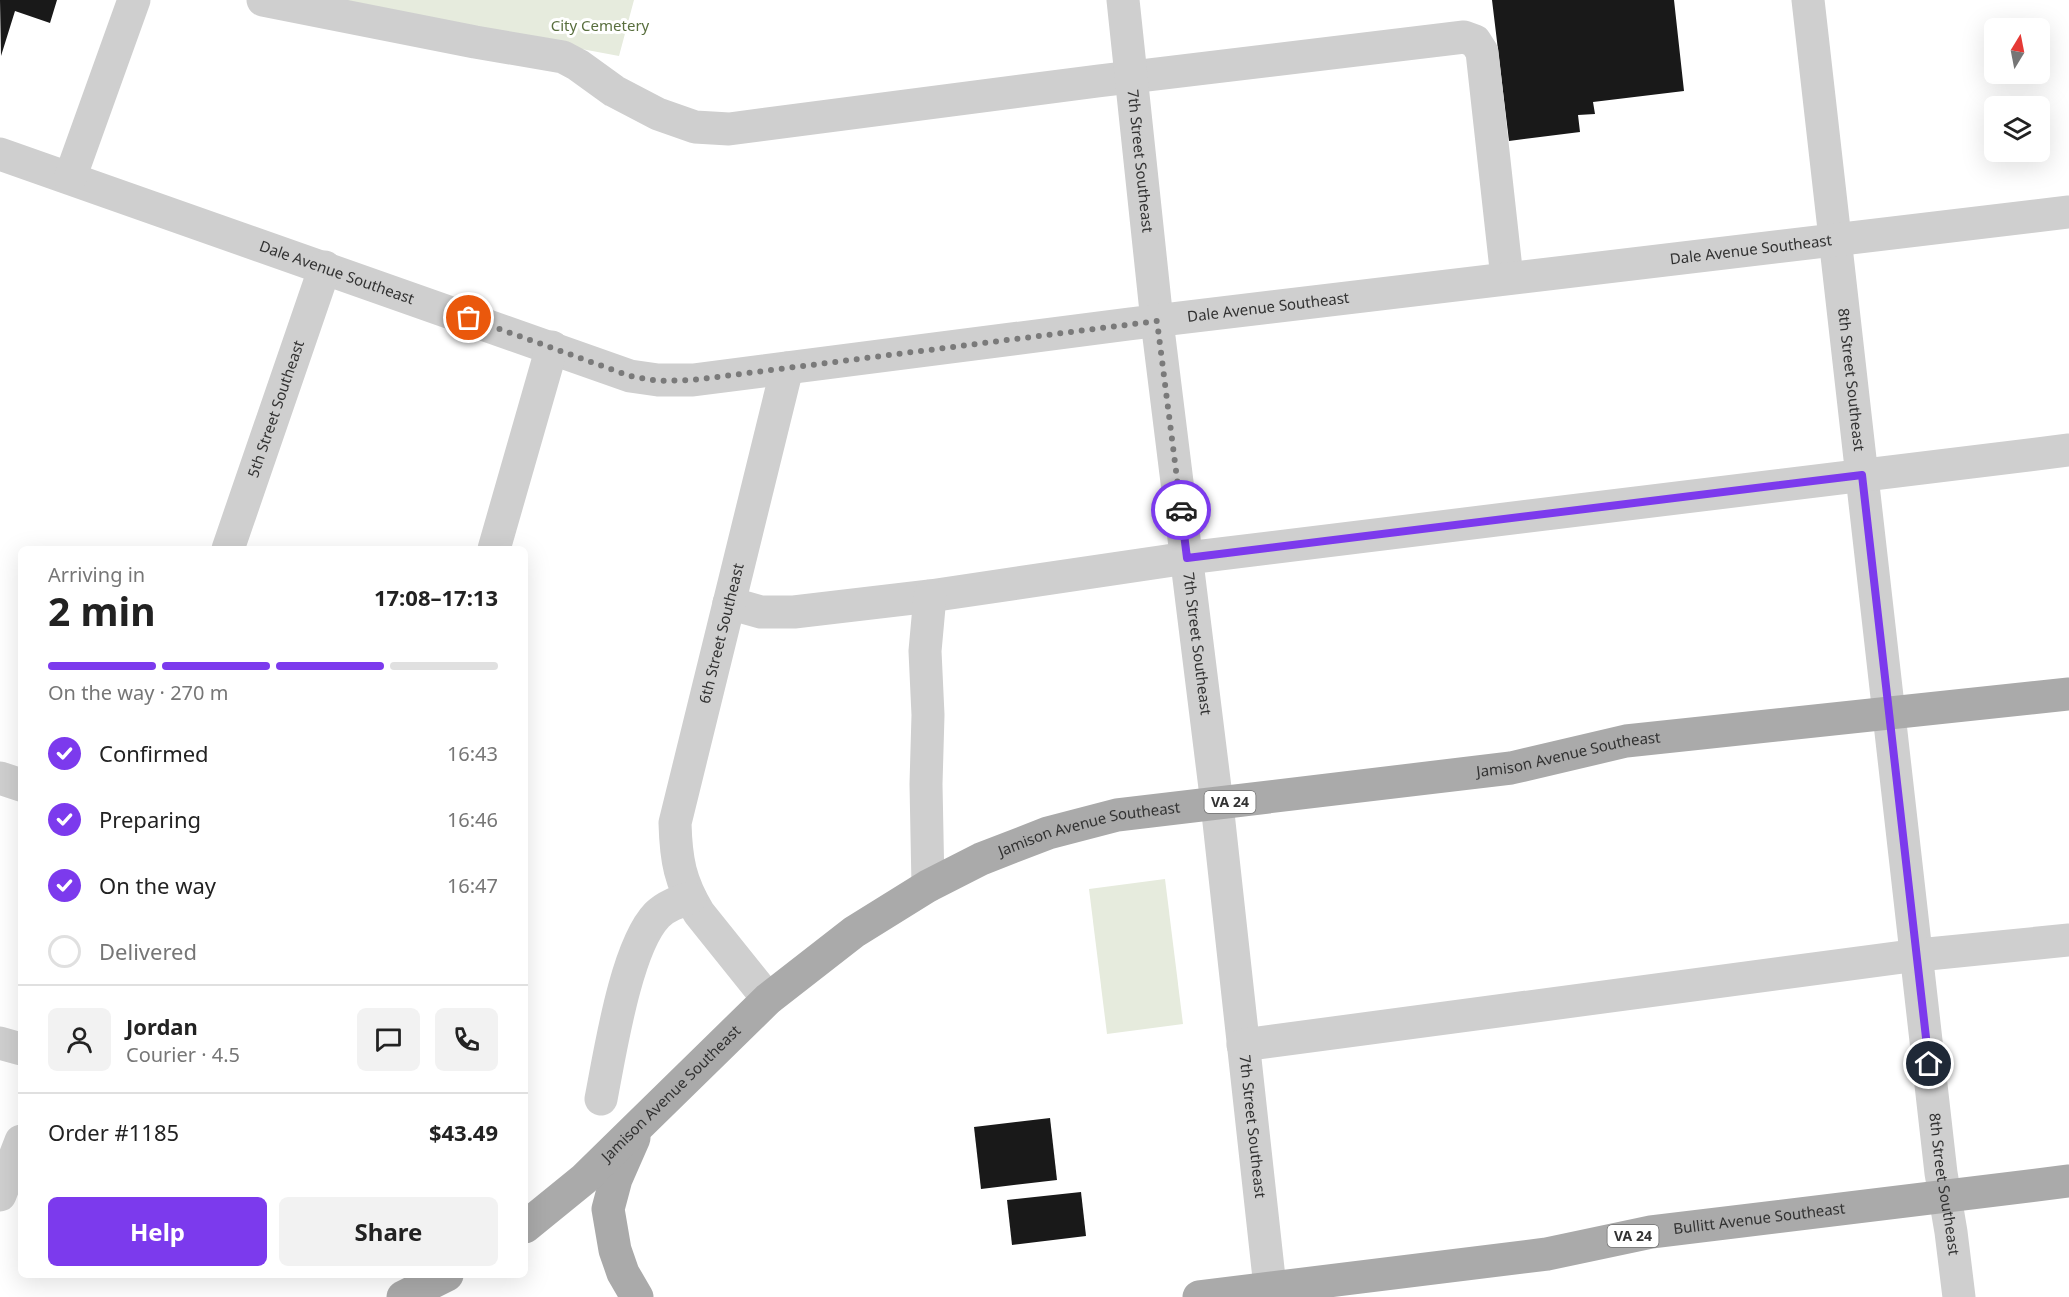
<!DOCTYPE html>
<html lang="en">
<head>
<meta charset="utf-8">
<style>
	:root { --surface:#fff; --page:#f2f2f2; --text:#222; --muted:#767676; --line:#e0e0e0; --accent:#7c3aed }
	body { margin:0; font-family:"Noto Sans",sans-serif; background:var(--page); color:var(--text); height:100vh; display:flex; flex-direction:column; font-size:22px; white-space:nowrap }
	* { box-sizing:border-box; margin:0 }
	p { font-size:20px; color:var(--muted) }
	.icon { flex:none; width:33px; height:33px; fill:none; stroke:currentColor; stroke-width:2; stroke-linecap:round; stroke-linejoin:round }
	.map { position:relative; flex:1; overflow:hidden }
	.details { position:absolute; left:18px; top:546px; width:510px; height:732px; display:flex; flex-direction:column; background:var(--surface); border-radius:9px; box-shadow:0 6px 24px #0002 }
	.details>* { flex:none }
	.needle { width:39px; rotate:10deg }
	.buttons { position:absolute; left:1984px; top:18px; display:grid; gap:12px }
	.buttons a { display:grid; place-items:center; width:66px; height:66px; border-radius:9px; background:var(--surface); box-shadow:0 6px 24px #0002; font-size:30px }
	.pin { position:absolute; display:grid; place-items:center; width:51px; height:51px; color:#fff; margin:-26px; border:3px solid #fff; border-radius:50%; box-shadow:0 2px 6px #0007 }
	.courier { position:absolute; display:grid; place-items:center; width:60px; height:60px; margin:-30px; border:4px solid #7c3aed; border-radius:50%; background:#fff; color:#222; box-shadow:0 2px 8px #0007 }
	.head em { font-style:normal; font-weight:700 }
	.head div { display:flex; flex-direction:column-reverse }
	.head { display:flex; align-items:center; justify-content:space-between; height:102px; padding:0 30px }
	h1 { font-size:39px; font-weight:700; line-height:45px }
	.bar { display:grid; grid-template-columns:repeat(4,1fr); gap:9px 6px; align-content:center; height:72px; padding:0 30px }
	.bar i { height:8px; border-radius:4px; background:var(--line) }
	.bar .active { background:var(--accent) }
	.bar p { grid-column:span 4 }
	.line { display:flex; align-items:center; gap:15px; padding:0 30px; border-top:2px solid var(--line) }
	.line div { flex:1 }
	.round { display:grid; place-items:center; flex:none; width:63px; height:63px; border-radius:9px; background:var(--page) }
	ol { padding:0 30px; list-style:none }
	li { display:flex; align-items:center; gap:18px; height:66px }
	li p { margin-inline-start:auto }
	li .icon { padding:6px; border-radius:50%; background:var(--accent); color:#fff; stroke-width:4 }
	li:last-child { color:var(--muted) }
	li i { width:33px; height:33px; border:3px solid var(--line); border-radius:50% }
	.button { display:flex; gap:12px; margin-top:auto; padding:12px 30px }
	.button a { flex:1; height:69px; border-radius:9px; background:var(--accent); color:#fff; font-size:24px; font-weight:700; line-height:69px; text-align:center }
	.button a+a { background:var(--page); color:var(--text) }
	.map>svg:first-child { display:block }
</style>
</head>
<body>
<div class="map">
<svg width="2069" height="1297" viewBox="0 0 2069 1297">
	<rect width="100%" height="100%" fill="#fff"/>
	<!-- green -->
	<g fill="#e6ebdd">
		<path d="M 318,0 L 634,0 L 619,56 Z"/>
		<path d="M 1165,879 L 1183,1024 L 1107,1034 L 1089,889 Z"/>
	</g>
	<!-- building -->
	<g fill="#191919">
		<path d="M 0,0 L 57,0 L 50,23 L 15,11 L 1,56 Z"/>
		<path d="M 1492,0 L 1674,0 L 1684,91 L 1593,102 L 1595,114 L 1578,115 L 1580,132 L 1509,141 Z"/>
		<path d="M 1050,1118 L 1057,1180 L 981,1189 L 974,1127 Z"/>
		<path d="M 1081,1192 L 1086,1236 L 1012,1245 L 1007,1200 Z"/>
	</g>
	<g fill="none" stroke-linecap="round" stroke-linejoin="round">
		<!-- minor -->
		<g stroke="#cfcfcf" stroke-width="33">
			<path d="M 263,0 L 475,42 L 563,57 L 578,65 L 614,91 L 658,114 L 695,127 L 729,129 L 1098,81 L 1464,37 L 1475,41 L 1482,52 L 1507,278"/>
			<path id="s1" d="M 1123,0 L 1157,321 L 1217,804 L 1270,1287"/>
			<path id="s2" d="M 1808,0 L 1941,1173 L 1951,1232 L 1959,1297"/>
			<path id="s3" d="M 0,154 L 630,376 L 658,380 L 693,380 L 1129,324 L 2069,212"/>
			<path d="M 70,178 L 134,0"/>
			<path id="s4" d="M 228,549 L 325,267"/>
			<path d="M 494,549 L 552,347"/>
			<path d="M 729,603 L 761,612 L 794,612 L 930,596 L 1187,558 L 2069,450"/>
			<path d="M 0,778 L 21,785"/>
			<path d="M 928,886 L 926,784 L 928,715 L 925,651 L 930,596"/>
			<path id="s5" d="M 768,999 L 699,913 C 680,882 676,860 675,823 L 787,368"/>
			<path d="M 0,1043 L 21,1049"/>
			<path d="M 1243,1045 L 1918,955 L 2069,940"/>
			<path d="M 601,1099 C 610,1053 626,947 657,915 C 666,906 678,902 690,898"/>
			<path d="M 0,1195 L 21,1141"/>
		</g>
		<!-- major -->
		<g stroke="#aaa" stroke-width="33">
			<path d="M 634,1138 L 616,1179 L 608,1209 L 615,1250 L 623,1273 L 637,1297"/>
			<path id="s6" d="M 525,1227 L 584,1179 L 768,999 L 854,932 L 928,886 L 981,859 L 1048,833 L 1117,815 L 1511,768 L 1626,741 L 2069,694"/>
			<path d="M 403,1297 L 447,1275"/>
			<path id="s7" d="M 1199,1297 L 1547,1254 L 1651,1232 L 2069,1181"/>
		</g>
	</g>
	<g fill="none" stroke-linecap="round" stroke-linejoin="round">
		<!-- done -->
		<path stroke="#7a7a7a" stroke-width="6" stroke-dasharray="0 10.8" d="M 469,318 L 630,376 L 658,381 L 693,380 L 1157,321 L 1181,510"/>
		<!-- route -->
		<path stroke="#7c3aed" stroke-width="8" d="M 1181,510 L 1187,558 L 1862,475 L 1929,1064"/>
	</g>
	<g text-anchor="middle" stroke-width="6" stroke-linejoin="round" paint-order="stroke">
		<!-- shield labels -->
		<g fill="#fff" stroke="#707070" stroke-width="1.5">
			<rect x="1204.5" y="791" width="51" height="22" rx="4.5"/>
			<rect x="1607.5" y="1225" width="51" height="22" rx="4.5"/>
		</g>
		<g font-size="14" font-weight="bold" fill="#323232">
			<text x="1230" y="807">VA 24</text>
			<text x="1633" y="1241">VA 24</text>
		</g>
		<!-- park labels -->
		<g font-size="15" fill="#596f3e" stroke="#fff">
			<text x="600" y="31">City Cemetery</text>
		</g>
		<!-- street labels -->
		<g font-size="15" fill="#323232" stroke="#fff">
			<text dy="5" stroke="none"><textPath href="#s1" startOffset="162">7th Street Southeast</textPath></text>
			<text dy="5" stroke="none"><textPath href="#s3" startOffset="1797">Dale Avenue Southeast</textPath></text>
			<text dy="5" stroke="none"><textPath href="#s3" startOffset="357">Dale Avenue Southeast</textPath></text>
			<text dy="5" stroke="none"><textPath href="#s3" startOffset="1311">Dale Avenue Southeast</textPath></text>
			<text dy="5" stroke="none"><textPath href="#s2" startOffset="382">8th Street Southeast</textPath></text>
			<text dy="5" stroke="none"><textPath href="#s4" startOffset="148">5th Street Southeast</textPath></text>
			<text dy="5" stroke="none"><textPath href="#s5" startOffset="400">6th Street Southeast</textPath></text>
			<text dy="5" stroke="none"><textPath href="#s1" startOffset="648">7th Street Southeast</textPath></text>
			<text dy="5" stroke="none"><textPath href="#s6" startOffset="1188">Jamison Avenue Southeast</textPath></text>
			<text dy="5" stroke="none"><textPath href="#s6" startOffset="702">Jamison Avenue Southeast</textPath></text>
			<text dy="5" stroke="none"><textPath href="#s6" startOffset="198">Jamison Avenue Southeast</textPath></text>
			<text dy="5" stroke="none"><textPath href="#s1" startOffset="1134">7th Street Southeast</textPath></text>
			<text dy="5" stroke="none"><textPath href="#s2" startOffset="1192">8th Street Southeast</textPath></text>
			<text dy="5" stroke="none"><textPath href="#s7" startOffset="566">Bullitt Avenue Southeast</textPath></text>
		</g>
	</g>
</svg>
<div class="buttons">
<a><svg class="needle" viewBox="-14 -14 28 28"><path d="M0-13l5 13h-10z" fill="#e53935"/><path d="M0 13l5-13h-10z" fill="#767676"/></svg></a>
<a><svg class="icon" aria-label="layers" viewBox="0 0 24 24"><path d="M12 4l9 5-9 5-9-5zM3 14l9 5 9-5"/></svg></a>
</div>
<div class="pin" style="left:469px;top:318px;background:#ea580c"><svg class="icon" aria-label="bag" viewBox="0 0 24 24"><path d="M5 8h14l-1 12H6zM9 8a3 3 0 0 1 6 0"/></svg></div>
<div class="pin" style="left:1929px;top:1064px;background:#1f2937"><svg class="icon" aria-label="home" viewBox="0 0 24 24"><path d="M3 11l9-7 9 7M6 9v11h12V9"/></svg></div>
<div class="courier" style="left:1181px;top:510px"><svg class="icon" aria-label="car" viewBox="0 0 24 24"><path d="M5 17H2v-5l4-1 3-4h7l3 4 3 1v5h-3M9 17h6M6 11h13"/><circle cx="7" cy="17" r="2"/><circle cx="17" cy="17" r="2"/></svg></div>
<section class="details">
<div class="head"><div><h1>2 min</h1><p>Arriving in</p></div><em>17:08–17:13</em></div>
<div class="bar"><i class="active"></i><i class="active"></i><i class="active"></i><i></i><p>On the way · 270 m</p></div>
<ol>
<li><svg class="icon" aria-label="check" viewBox="0 0 24 24"><path d="M5 12l5 5 9-10"/></svg>Confirmed<p>16:43</p></li>
<li><svg class="icon" aria-label="check" viewBox="0 0 24 24"><path d="M5 12l5 5 9-10"/></svg>Preparing<p>16:46</p></li>
<li><svg class="icon" aria-label="check" viewBox="0 0 24 24"><path d="M5 12l5 5 9-10"/></svg>On the way<p>16:47</p></li>
<li><i></i>Delivered</li>
</ol>
<div class="line" style="height:108px"><a class="round"><svg class="icon" aria-label="person" viewBox="0 0 24 24"><circle cx="12" cy="8" r="4"/><path d="M4 21q1-7 8-7t8 7"/></svg></a><div><b>Jordan</b><p>Courier · 4.5</p></div><a class="round"><svg class="icon" aria-label="chat" viewBox="0 0 24 24"><path d="M4 5h16v11H9l-5 4z"/></svg></a><a class="round"><svg class="icon" aria-label="phone" viewBox="0 0 24 24"><path d="M5 4h4l2 5-3 2q2 4 5 5l2-3 5 2v4C11 20 4 13 5 4z"/></svg></a></div>
<div class="line" style="height:78px"><div>Order #1185</div><b>$43.49</b></div>
<div class="button"><a>Help</a><a>Share</a></div>
</section>
</div>
</body>
</html>
